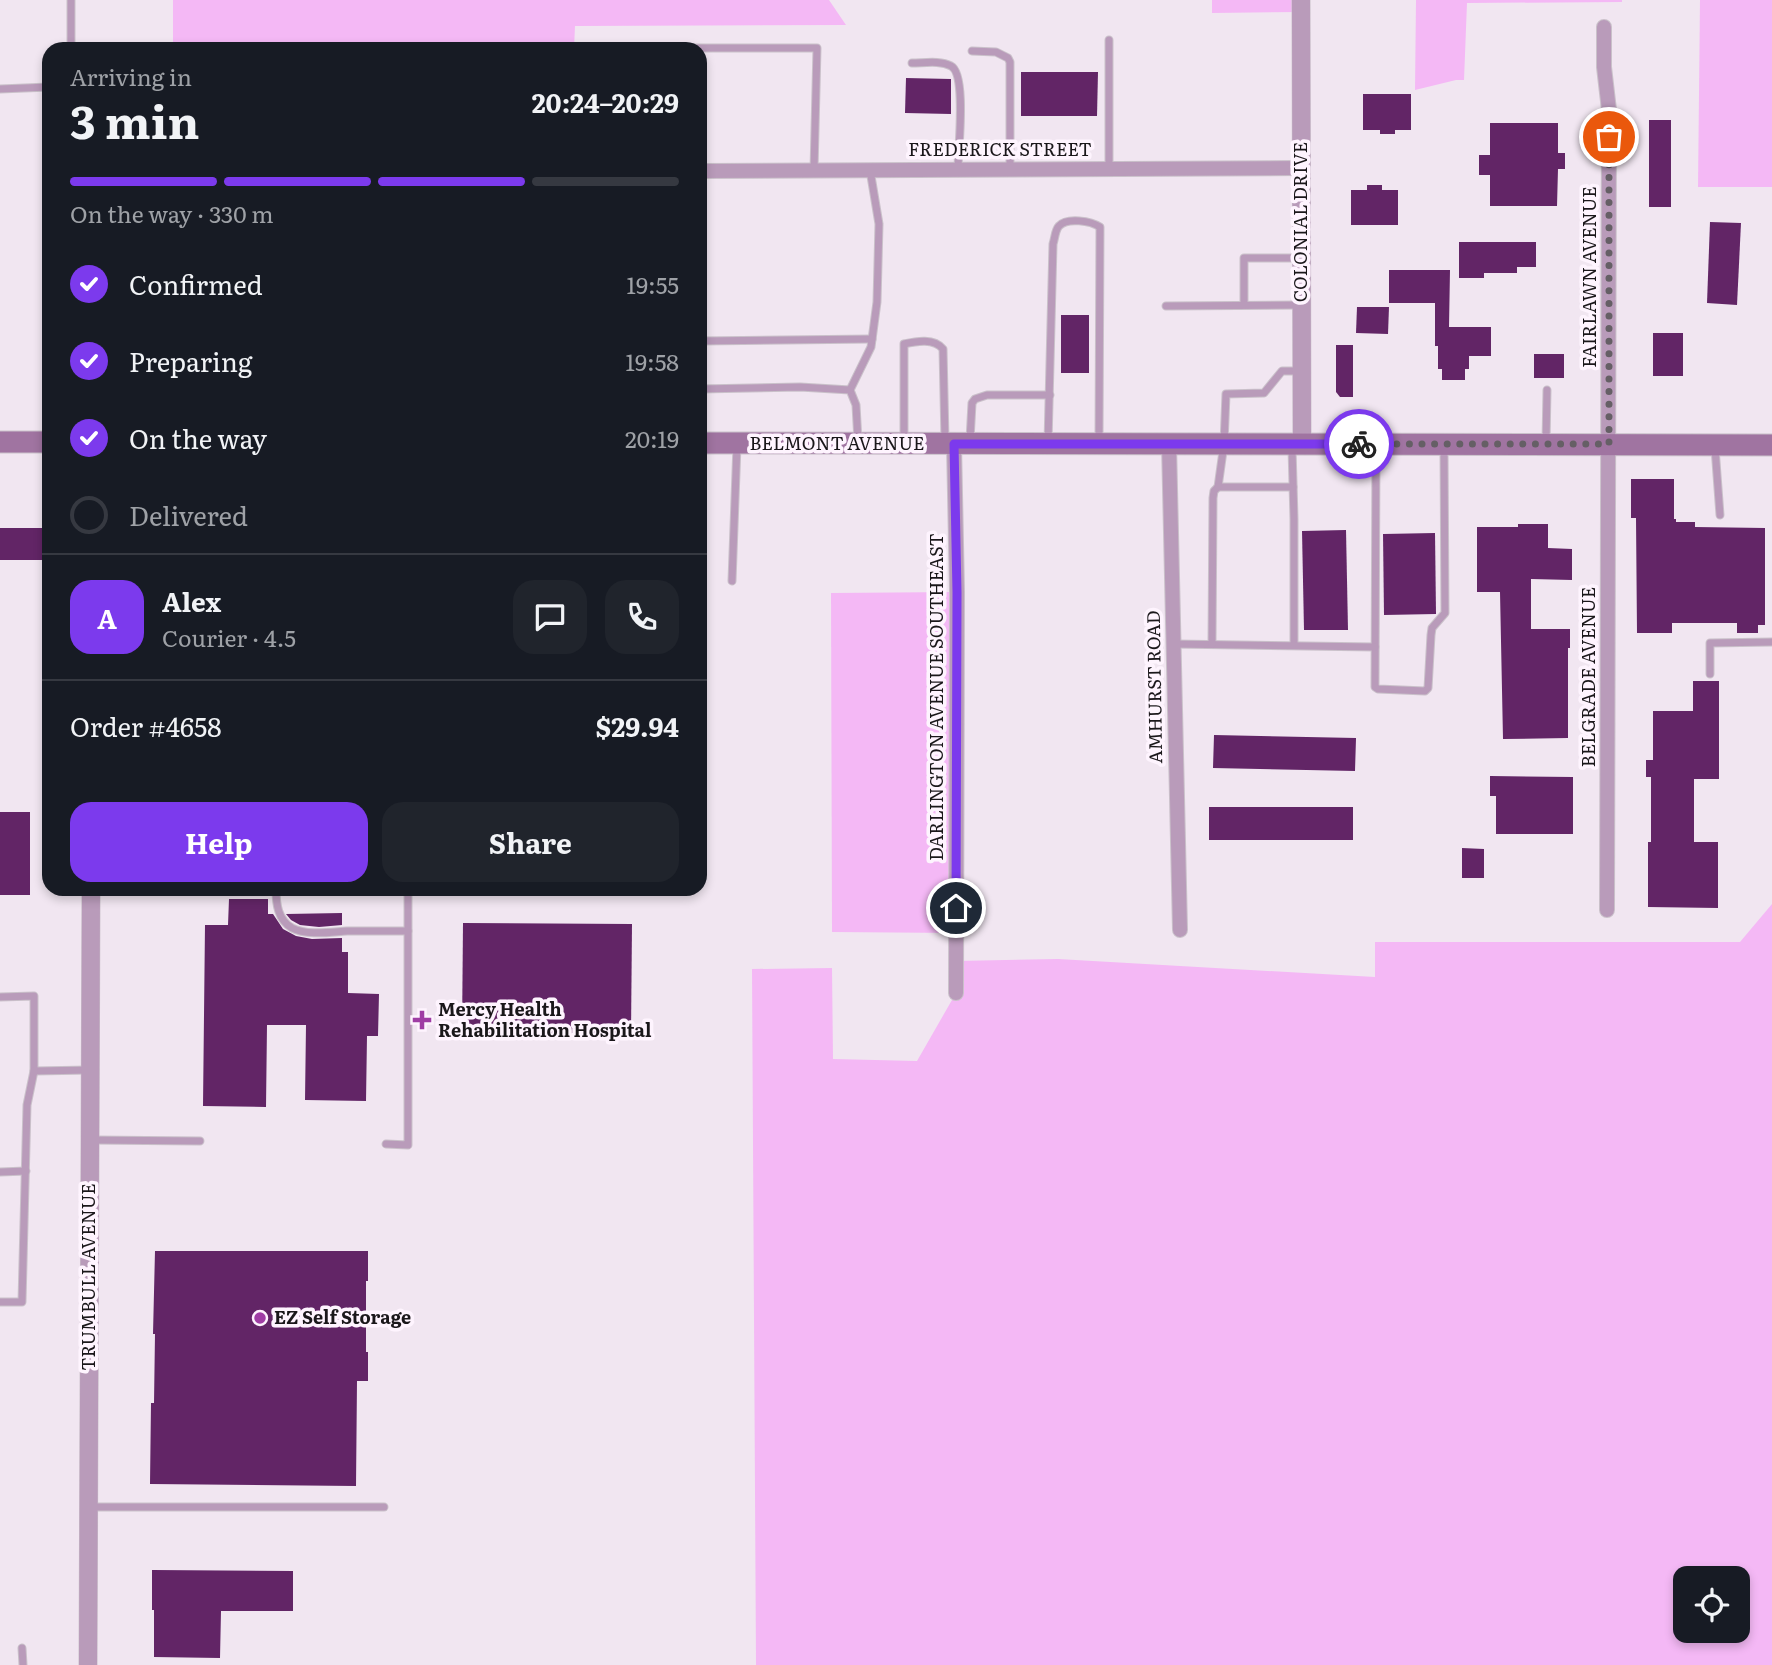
<!DOCTYPE html>
<html lang="en">
<head>
<meta charset="utf-8">
<style>
	:root { --surface:#171b24; --page:#20242c; --text:#f1f3f6; --muted:#9ea1a6; --line:#363941; --accent:#7c3aed }
	body { margin:0; font-family:Literata,serif; background:var(--page); color:var(--text); height:100vh; display:flex; flex-direction:column; font-size:26px; white-space:nowrap }
	* { box-sizing:border-box; margin:0 }
	p { font-size:23px; color:var(--muted) }
	.icon { flex:none; width:38px; height:38px; fill:none; stroke:currentColor; stroke-width:2; stroke-linecap:round; stroke-linejoin:round }
	.map { position:relative; flex:1; overflow:hidden }
	.sheet { position:absolute; left:42px; top:42px; width:665px; height:854px; display:flex; flex-direction:column; background:var(--surface); border-radius:21px; box-shadow:0 4px 10px #0003 }
	.sheet>* { flex:none }
	.fabs { position:absolute; left:1673px; top:1566px; display:grid; gap:14px }
	.fabs a { display:grid; place-items:center; width:77px; height:77px; border-radius:14px; background:var(--surface); box-shadow:0 4px 10px #0003; font-size:35px }
	.pin { position:absolute; display:grid; place-items:center; width:60px; height:60px; color:#fff; margin:-30px; border:4px solid #fff; border-radius:50%; box-shadow:0 2px 7px #0007 }
	.courier { position:absolute; display:grid; place-items:center; width:70px; height:70px; margin:-35px; border:5px solid #7c3aed; border-radius:50%; background:#fff; color:#222; box-shadow:0 2px 9px #0007 }
	.summary em { font-style:normal; font-weight:700 }
	.summary div { display:flex; flex-direction:column-reverse }
	.summary { display:flex; align-items:center; justify-content:space-between; height:119px; padding:0 28px }
	h1 { font-size:46px; font-weight:700; line-height:52px }
	.bar { display:grid; grid-template-columns:repeat(4,1fr); gap:10px 7px; align-content:center; height:84px; padding:0 28px }
	.bar i { height:9px; border-radius:5px; background:var(--line) }
	.bar .active { background:var(--accent) }
	.bar p { grid-column:span 4 }
	.line { display:flex; align-items:center; gap:18px; padding:0 28px; border-top:2px solid var(--line) }
	.line div { flex:1 }
	.round { display:grid; place-items:center; flex:none; width:74px; height:74px; border-radius:21px; background:var(--page) }
	ol { padding:0 28px; list-style:none }
	li { display:flex; align-items:center; gap:21px; height:77px }
	li p { margin-inline-start:auto }
	li .icon { padding:7px; border-radius:50%; background:var(--accent); color:#fff; stroke-width:4 }
	li:last-child { color:var(--muted) }
	li i { width:38px; height:38px; border:4px solid var(--line); border-radius:50% }
	.cta { display:flex; gap:14px; margin-top:auto; padding:14px 28px }
	.cta a { flex:1; height:80px; border-radius:21px; background:var(--accent); color:#fff; font-size:28px; font-weight:700; line-height:80px; text-align:center }
	.cta a+a { background:var(--page); color:var(--text) }
	.map>svg:first-child { display:block }
</style>
</head>
<body>
<div class="map">
<svg width="1772" height="1665" viewBox="0 0 1772 1665">
	<rect width="100%" height="100%" fill="#f1e6f1"/>
	<!-- green -->
	<g fill="#f4b8f5" fill-rule="evenodd">
		<path d="M 173,0 L 829,0 L 846,25 L 575,26 L 574,49 L 173,49 Z"/>
		<path d="M 1212,0 L 1301,0 L 1301,12 L 1212,13 Z"/>
		<path d="M 1416,0 L 1622,0 L 1622,2 L 1467,3 L 1464,80 L 1456,80 L 1415,90 Z"/>
		<path d="M 1700,0 L 1772,0 L 1772,187 L 1698,187 Z"/>
		<path d="M 957,592 L 956,933 L 832,932 L 831,593 Z"/>
		<path d="M 1772,904 L 1772,1665 L 756,1665 L 752,969 L 832,968 L 833,1059 L 917,1061 L 956,993 L 956,961 L 1058,959 L 1375,977 L 1375,942 L 1740,942 ZM 1685,1578 L 1738,1578 L 1738,1631 L 1685,1631 Z"/>
	</g>
	<!-- building -->
	<g fill="#622566">
		<path d="M 1021,72 L 1098,72 L 1097,116 L 1021,116 Z"/>
		<path d="M 906,78 L 951,79 L 951,114 L 905,113 Z"/>
		<path d="M 1363,94 L 1411,94 L 1411,130 L 1395,130 L 1395,134 L 1380,134 L 1380,130 L 1363,130 Z"/>
		<rect x="1649" y="120" width="22" height="87"/>
		<path d="M 1490,123 L 1558,123 L 1558,153 L 1565,153 L 1565,169 L 1558,169 L 1557,206 L 1490,206 L 1490,175 L 1479,175 L 1479,155 L 1490,155 Z"/>
		<path d="M 1367,185 L 1382,185 L 1382,190 L 1398,190 L 1398,225 L 1351,225 L 1351,190 L 1367,190 Z"/>
		<path d="M 1710,222 L 1741,223 L 1737,305 L 1707,303 Z"/>
		<path d="M 1459,242 L 1536,242 L 1536,267 L 1517,267 L 1517,273 L 1484,273 L 1484,278 L 1459,278 Z"/>
		<path d="M 1389,270 L 1450,270 L 1449,327 L 1491,327 L 1491,356 L 1469,356 L 1469,369 L 1465,369 L 1465,380 L 1442,380 L 1442,369 L 1438,369 L 1438,346 L 1435,346 L 1435,303 L 1389,303 Z"/>
		<path d="M 1357,307 L 1389,307 L 1388,334 L 1356,333 Z"/>
		<rect x="1061" y="315" width="28" height="58"/>
		<rect x="1653" y="333" width="30" height="43"/>
		<path d="M 1336,345 L 1353,345 L 1353,397 L 1340,397 L 1336,392 Z"/>
		<rect x="1534" y="354" width="30" height="24"/>
		<path d="M 1631,479 L 1674,479 L 1674,519 L 1676,519 L 1676,522 L 1695,522 L 1695,527 L 1765,528 L 1765,625 L 1758,625 L 1758,633 L 1737,633 L 1737,623 L 1672,623 L 1672,633 L 1637,633 L 1636,518 L 1631,518 Z"/>
		<path d="M 1518,524 L 1548,524 L 1548,548 L 1572,549 L 1572,580 L 1531,579 L 1531,629 L 1570,629 L 1570,648 L 1568,648 L 1568,738 L 1503,739 L 1500,592 L 1477,592 L 1477,527 L 1518,527 Z"/>
		<rect x="0" y="528" width="46" height="32"/>
		<path d="M 1346,530 L 1348,630 L 1304,630 L 1302,531 Z"/>
		<path d="M 1435,533 L 1436,614 L 1384,615 L 1383,534 Z"/>
		<path d="M 1693,681 L 1719,681 L 1719,779 L 1694,779 L 1694,842 L 1718,842 L 1718,908 L 1648,907 L 1648,842 L 1651,842 L 1651,777 L 1646,777 L 1646,760 L 1653,760 L 1653,711 L 1693,711 Z"/>
		<path d="M 1214,735 L 1356,738 L 1355,771 L 1213,768 Z"/>
		<path d="M 1490,776 L 1573,777 L 1573,834 L 1496,834 L 1496,796 L 1490,796 Z"/>
		<rect x="1209" y="807" width="144" height="33"/>
		<rect x="0" y="812" width="30" height="83"/>
		<path d="M 1462,848 L 1484,849 L 1484,878 L 1462,878 Z"/>
		<path d="M 229,899 L 268,899 L 268,914 L 273,914 L 283,929 L 296,936 L 312,939 L 342,938 L 342,952 L 348,952 L 348,993 L 379,994 L 378,1036 L 367,1036 L 366,1101 L 305,1100 L 306,1025 L 267,1025 L 266,1107 L 203,1106 L 205,925 L 228,925 Z"/>
		<path d="M 342,913 L 342,925 L 319,927 L 300,925 L 291,920 L 286,914 Z"/>
		<path d="M 463,923 L 632,924 L 631,1035 L 462,1034 Z"/>
		<path d="M 155,1251 L 368,1251 L 368,1281 L 366,1281 L 366,1352 L 368,1352 L 368,1381 L 357,1381 L 356,1486 L 150,1484 L 151,1403 L 154,1403 L 155,1334 L 153,1334 Z"/>
		<path d="M 152,1570 L 293,1571 L 293,1611 L 221,1611 L 220,1658 L 154,1657 L 154,1610 L 152,1610 Z"/>
	</g>
	<g fill="none" stroke-linecap="round" stroke-linejoin="round">
		<!-- service casing -->
		<g stroke="#cac1ca" stroke-width="9">
			<g id="service">
				<path d="M 71,0 L 71,49"/>
				<path d="M 1109,40 L 1109,169"/>
				<path d="M 644,49 L 644,48 L 817,48 L 814,170"/>
				<path d="M 972,51 L 996,52 L 1008,58 L 1010,62 L 1010,169"/>
				<path d="M 912,63 C 924,63 940,60 951,66 C 967,74 958,151 958,169"/>
				<path d="M 0,89 L 49,87"/>
				<path d="M 1244,304 L 1244,258 L 1301,258"/>
				<path d="M 1166,306 L 1301,305"/>
				<path d="M 700,341 L 872,339"/>
				<path d="M 700,389 L 800,387 L 850,390 L 856,405 L 858,441"/>
				<path d="M 850,390 L 871,347 L 877,302 L 879,224 L 870,170"/>
				<path d="M 970,440 L 972,403 L 975,399 L 987,395 L 1050,395"/>
				<path d="M 904,441 L 904,344 C 917,341 934,338 943,349 L 945,440"/>
				<path d="M 1546,442 L 1547,390"/>
				<path d="M 1048,443 L 1053,244 C 1055,238 1055,230 1059,226 C 1067,217 1091,221 1100,227 L 1099,440"/>
				<path d="M 1292,448 L 1294,519 L 1294,645"/>
				<path d="M 1376,448 L 1375,687 L 1378,689 L 1425,691 L 1428,688 L 1431,635 L 1432,628 L 1445,613 L 1444,448"/>
				<path d="M 1715,448 L 1720,515"/>
				<path d="M 1293,487 L 1218,487 L 1224,444 L 1226,394 L 1264,393 L 1282,371 L 1301,371"/>
				<path d="M 732,581 L 737,445"/>
				<path d="M 1174,644 L 1375,647"/>
				<path d="M 1212,644 L 1213,498 L 1214,491 L 1218,487"/>
				<path d="M 1710,674 L 1710,643 L 1772,642"/>
				<path d="M 276,889 C 276,904 278,920 292,928 C 307,936 331,932 347,931 C 367,931 388,931 408,931"/>
				<path d="M 0,997 L 34,996 L 34,1071 L 90,1070"/>
				<path d="M 92,1140 L 200,1141"/>
				<path d="M 386,1144 L 408,1145 L 408,889"/>
				<path d="M 0,1172 L 26,1171"/>
				<path d="M 0,1302 L 22,1302 L 27,1105 L 34,1071"/>
				<path d="M 90,1507 L 384,1507"/>
				<path d="M 22,1648 L 23,1665"/>
			</g>
		</g>
		<!-- minor casing -->
		<g stroke="#cac1ca" stroke-width="16">
			<g id="minor">
				<path d="M 1604,27 L 1604,67 L 1609,110 L 1607,910"/>
				<path d="M 700,171 L 1300,168"/>
				<path d="M 954,444 L 957,592 L 956,993"/>
				<path d="M 1169,444 L 1180,930"/>
			</g>
		</g>
		<!-- tertiary casing -->
		<g stroke="#cac1ca" stroke-width="19">
			<g id="tertiary">
				<path d="M 1301,0 L 1302,444"/>
				<path d="M 88,1665 L 91,889"/>
			</g>
		</g>
		<!-- secondary casing -->
		<g stroke="#cac1ca" stroke-width="23">
			<g id="secondary">
				<path d="M 0,442 L 49,442"/>
				<path d="M 700,443 L 1772,445"/>
			</g>
		</g>
		<!-- service -->
		<use href="#service" stroke="#b99bba" stroke-width="7"/>
		<!-- minor -->
		<use href="#minor" stroke="#b99bba" stroke-width="14"/>
		<!-- tertiary -->
		<use href="#tertiary" stroke="#b99bba" stroke-width="18"/>
		<!-- secondary -->
		<use href="#secondary" stroke="#a074a1" stroke-width="21"/>
	</g>
	<g fill="none" stroke-linecap="round" stroke-linejoin="round">
		<!-- done -->
		<path stroke="#655f65" stroke-width="7" stroke-dasharray="0 12.6" d="M 1359,444 L 1609,444 L 1609,137"/>
		<!-- route -->
		<path stroke="#7c3aed" stroke-width="9" d="M 956,908 L 957,592 L 954,444 L 1359,444"/>
	</g>
	<!-- markers -->
	<g fill="#9f3da4" stroke="#fef4fe" stroke-width="2.5">
		<path d="M418.5 1009.5h7v7h7v7h-7v7h-7v-7h-7v-7h7z"/>
		<circle cx="260" cy="1318" r="7"/>
	</g>
	<g text-anchor="middle" stroke-width="7" stroke-linejoin="round" paint-order="stroke">
		<!-- street labels -->
		<g font-size="18" fill="#1a171a" stroke="#fef4fe">
			<text x="1000" y="156">FREDERICK STREET</text>
			<text transform="translate(1301 222) rotate(-90)" y="6">COLONIAL DRIVE</text>
			<text transform="translate(1590 277) rotate(-90)" y="6">FAIRLAWN AVENUE</text>
			<text x="837" y="450">BELMONT AVENUE</text>
			<text transform="translate(1589 677) rotate(-90)" y="6">BELGRADE AVENUE</text>
			<text transform="translate(1155 687) rotate(-91)" y="6">AMHURST ROAD</text>
			<text transform="translate(937 697) rotate(-90)" y="6">DARLINGTON AVENUE SOUTHEAST</text>
			<text transform="translate(89 1277) rotate(-90)" y="6">TRUMBULL AVENUE</text>
		</g>
		<!-- poi labels -->
		<g font-size="18" font-weight="bold" fill="#1a171a" stroke="#fef4fe" text-anchor="start">
			<text x="438" y="1016">Mercy Health<tspan x="438" dy="21">Rehabilitation Hospital</tspan></text>
			<text x="274" y="1324">EZ Self Storage</text>
		</g>
	</g>
</svg>
<div class="fabs">
<a><svg class="icon" aria-label="locate" viewBox="0 0 24 24"><circle cx="12" cy="12" r="6"/><path d="M12 2v4M12 18v4M2 12h4M18 12h4"/></svg></a>
</div>
<div class="pin" style="left:1609px;top:137px;background:#ea580c"><svg class="icon" aria-label="bag" viewBox="0 0 24 24"><path d="M5 8h14l-1 12H6zM9 8a3 3 0 0 1 6 0"/></svg></div>
<div class="pin" style="left:956px;top:908px;background:#1f2937"><svg class="icon" aria-label="home" viewBox="0 0 24 24"><path d="M3 11l9-7 9 7M6 9v11h12V9"/></svg></div>
<div class="courier" style="left:1359px;top:444px"><svg class="icon" aria-label="bike" viewBox="0 0 24 24"><circle cx="6" cy="16" r="4"/><circle cx="18" cy="16" r="4"/><path d="M6 16l4-8h5l3 8M10 8l3 8H6M13 5h3"/></svg></div>
<section class="sheet">
<div class="summary"><div><h1>3 min</h1><p>Arriving in</p></div><em>20:24–20:29</em></div>
<div class="bar"><i class="active"></i><i class="active"></i><i class="active"></i><i></i><p>On the way · 330 m</p></div>
<ol>
<li><svg class="icon" aria-label="check" viewBox="0 0 24 24"><path d="M5 12l5 5 9-10"/></svg>Confirmed<p>19:55</p></li>
<li><svg class="icon" aria-label="check" viewBox="0 0 24 24"><path d="M5 12l5 5 9-10"/></svg>Preparing<p>19:58</p></li>
<li><svg class="icon" aria-label="check" viewBox="0 0 24 24"><path d="M5 12l5 5 9-10"/></svg>On the way<p>20:19</p></li>
<li><i></i>Delivered</li>
</ol>
<div class="line" style="height:126px"><b class="round" style="background:var(--accent);color:#fff">A</b><div><b>Alex</b><p>Courier · 4.5</p></div><a class="round"><svg class="icon" aria-label="chat" viewBox="0 0 24 24"><path d="M4 5h16v11H9l-5 4z"/></svg></a><a class="round"><svg class="icon" aria-label="phone" viewBox="0 0 24 24"><path d="M5 4h4l2 5-3 2q2 4 5 5l2-3 5 2v4C11 20 4 13 5 4z"/></svg></a></div>
<div class="line" style="height:91px"><div>Order #4658</div><b>$29.94</b></div>
<div class="cta"><a>Help</a><a>Share</a></div>
</section>
</div>
</body>
</html>
